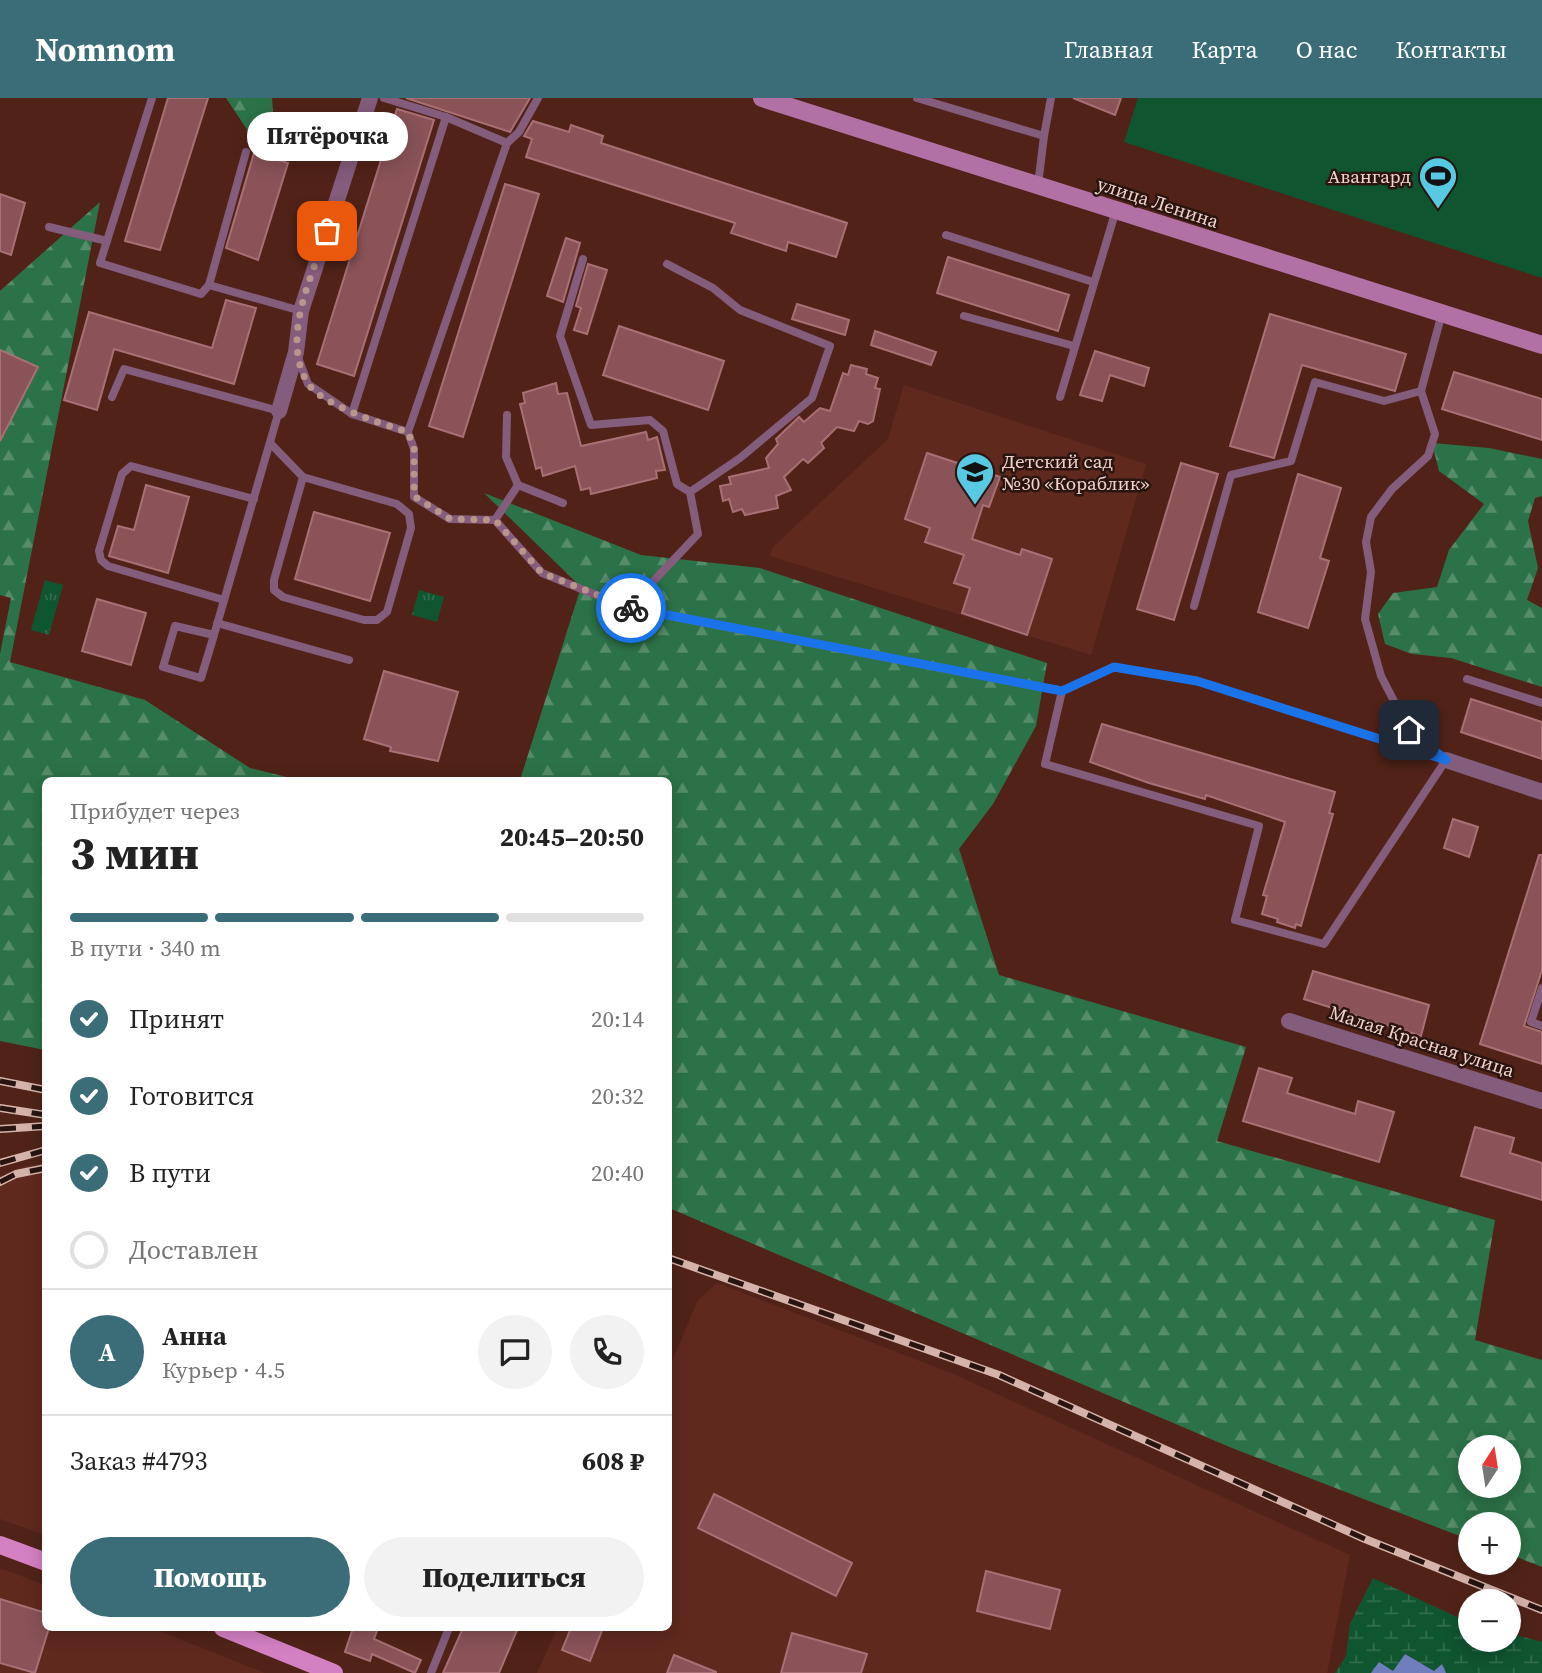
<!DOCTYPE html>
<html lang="ru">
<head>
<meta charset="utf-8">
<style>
	:root { --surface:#fff; --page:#f2f2f2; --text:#222; --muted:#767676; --line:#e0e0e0; --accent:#3a6d78 }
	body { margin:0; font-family:"Source Serif 4",serif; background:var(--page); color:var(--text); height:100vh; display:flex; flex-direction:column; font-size:26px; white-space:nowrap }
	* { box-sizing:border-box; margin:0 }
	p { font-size:23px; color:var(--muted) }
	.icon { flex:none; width:38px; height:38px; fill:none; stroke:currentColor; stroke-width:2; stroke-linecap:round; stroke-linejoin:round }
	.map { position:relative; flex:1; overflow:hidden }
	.panel { position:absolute; left:42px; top:679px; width:630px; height:854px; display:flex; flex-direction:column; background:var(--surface); border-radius:10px; box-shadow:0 4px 18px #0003 }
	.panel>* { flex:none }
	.needle { width:46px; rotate:12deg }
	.fabs { position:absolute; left:1458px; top:1337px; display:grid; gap:14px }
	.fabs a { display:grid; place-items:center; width:63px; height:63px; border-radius:50%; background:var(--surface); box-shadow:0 4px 18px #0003; font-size:35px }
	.pin { position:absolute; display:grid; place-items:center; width:60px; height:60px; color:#fff; margin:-30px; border-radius:14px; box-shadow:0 4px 10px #0006 }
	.courier { position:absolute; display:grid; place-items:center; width:70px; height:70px; margin:-35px; border:5px solid #1a73e8; border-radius:50%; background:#fff; color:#222; box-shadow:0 2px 9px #0007 }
	.bubble { position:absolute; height:49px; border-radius:24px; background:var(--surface); box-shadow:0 4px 18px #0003; font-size:23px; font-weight:800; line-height:49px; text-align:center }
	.overview em { font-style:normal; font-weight:800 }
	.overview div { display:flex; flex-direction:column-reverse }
	.overview { display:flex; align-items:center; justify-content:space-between; height:119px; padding:0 28px }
	h1 { font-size:46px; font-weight:800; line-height:52px }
	.bar { display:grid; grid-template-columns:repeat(4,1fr); gap:10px 7px; align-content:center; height:84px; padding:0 28px }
	.bar i { height:9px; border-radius:5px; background:var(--line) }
	.bar .active { background:var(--accent) }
	.bar p { grid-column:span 4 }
	.line { display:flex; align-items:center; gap:18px; padding:0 28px; border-top:2px solid var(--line) }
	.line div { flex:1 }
	.round { display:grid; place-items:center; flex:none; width:74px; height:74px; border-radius:37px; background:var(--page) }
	ol { padding:0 28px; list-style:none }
	li { display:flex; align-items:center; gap:21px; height:77px }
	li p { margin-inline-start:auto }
	li .icon { padding:7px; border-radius:50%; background:var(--accent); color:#fff; stroke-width:4 }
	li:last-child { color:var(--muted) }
	li i { width:38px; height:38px; border:4px solid var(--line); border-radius:50% }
	.button { display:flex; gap:14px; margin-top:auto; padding:14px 28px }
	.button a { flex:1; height:80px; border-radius:42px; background:var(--accent); color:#fff; font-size:28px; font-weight:800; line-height:80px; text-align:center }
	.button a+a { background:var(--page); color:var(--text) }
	header { display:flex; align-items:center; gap:42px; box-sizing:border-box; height:98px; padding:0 35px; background:var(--accent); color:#fff }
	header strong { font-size:33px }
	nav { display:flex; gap:38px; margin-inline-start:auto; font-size:24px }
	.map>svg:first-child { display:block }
</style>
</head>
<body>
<header>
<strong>Nomnom</strong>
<nav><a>Главная</a><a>Карта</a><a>О нас</a><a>Контакты</a></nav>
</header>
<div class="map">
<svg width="1542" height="1575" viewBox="0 0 1542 1575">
	<defs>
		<pattern id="forest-firs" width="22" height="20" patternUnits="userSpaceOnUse" patternTransform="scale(1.75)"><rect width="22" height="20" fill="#2c7248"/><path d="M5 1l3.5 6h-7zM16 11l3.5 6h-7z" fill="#558c69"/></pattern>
		<pattern id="wetland-marsh" width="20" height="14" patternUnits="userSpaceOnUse" patternTransform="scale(1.75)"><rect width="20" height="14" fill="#0f5530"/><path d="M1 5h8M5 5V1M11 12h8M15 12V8" fill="none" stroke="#326d4d"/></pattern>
		<pattern id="park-tufts" width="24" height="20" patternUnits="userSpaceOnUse" patternTransform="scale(1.75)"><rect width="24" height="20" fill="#0f5530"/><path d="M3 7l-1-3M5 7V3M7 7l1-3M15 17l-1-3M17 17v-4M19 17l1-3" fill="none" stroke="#326d4d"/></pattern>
	</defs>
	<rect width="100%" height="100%" fill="#512318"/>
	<!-- built -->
	<g fill="#5f291e">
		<path d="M 904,287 L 1146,366 L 1091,557 L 770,458 L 773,449 L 888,341 Z"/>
		<path d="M 45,1065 L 46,1065 L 45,1437 L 0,1421 L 0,1078 L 26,1068 Z"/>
		<path d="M 717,1185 L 951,1275 L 1350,1457 L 1327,1575 L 537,1575 L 557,1530 L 668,1530 L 669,1270 L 698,1202 Z"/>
		<path d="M 0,1470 L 45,1487 L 46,1530 L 152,1530 L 265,1575 L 0,1575 Z"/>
	</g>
	<!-- green -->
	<path fill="#0f5530" d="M 1138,0 L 1542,0 L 1542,180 L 1124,44 Z"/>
	<!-- forest -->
	<g fill="url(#forest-firs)" fill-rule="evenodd">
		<path d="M 226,0 L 272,0 L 273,13 L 266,31 L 250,36 Z"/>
		<path d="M 100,104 L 10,564 L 145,602 L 250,670 L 299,682 L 46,682 L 45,952 L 0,943 L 0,556 L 11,500 L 0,497 L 0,193 Z"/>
		<path d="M 1432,345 L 1489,350 L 1542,361 L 1542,398 L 1535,400 L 1528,423 L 1538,470 L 1527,502 L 1542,510 L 1542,589 L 1451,560 L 1412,556 L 1385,546 L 1378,516 L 1393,495 L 1437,489 L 1449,452 L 1484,406 L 1439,373 Z"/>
		<path d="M 484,395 L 641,457 L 760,470 L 1047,565 L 1036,628 L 993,706 L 959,751 L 999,877 L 1246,949 L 1217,1043 L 1495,1122 L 1475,1242 L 1542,1262 L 1542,1469 L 1509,1456 L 1508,1426 L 1470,1426 L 1470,1442 L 1232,1350 L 669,1110 L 668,682 L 520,682 L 581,489 ZM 1470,1349 L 1508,1349 L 1508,1388 L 1470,1388 Z"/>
	</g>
	<!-- wetland -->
	<path fill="url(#wetland-marsh)" d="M 1373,1480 L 1470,1525 L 1470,1542 L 1508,1542 L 1509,1535 L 1542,1544 L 1542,1575 L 1335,1575 L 1346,1558 L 1350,1526 Z"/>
	<!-- park -->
	<g fill="url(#park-tufts)">
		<path d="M 45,482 L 63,487 L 49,537 L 31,532 Z"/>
		<path d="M 419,492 L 444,499 L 437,524 L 412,517 Z"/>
	</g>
	<!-- water -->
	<path fill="#717ebd" d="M 1405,1556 L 1434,1573 L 1442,1566 L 1446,1575 L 1371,1575 L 1379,1564 L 1393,1573 Z"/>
	<!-- building -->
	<g fill="#895358" stroke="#a87074" stroke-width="2">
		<path d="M 168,0 L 208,0 L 160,152 L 125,143 Z"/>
		<path d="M 406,0 L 530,0 L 510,34 Z"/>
		<path d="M 1073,0 L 1121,0 L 1115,17 Z"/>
		<path d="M 397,11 L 434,22 L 354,278 L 317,266 Z"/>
		<path d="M 533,23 L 569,34 L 571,27 L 603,38 L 601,45 L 847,125 L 836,159 L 788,144 L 786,153 L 731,135 L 735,125 L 526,59 L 532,41 L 524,38 Z"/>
		<path d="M 254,55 L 288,65 L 258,162 L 226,150 Z"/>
		<path d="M 505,86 L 539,96 L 463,339 L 429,328 Z"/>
		<path d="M 0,96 L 25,105 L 11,157 L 0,153 Z"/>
		<path d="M 566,140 L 580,145 L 563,204 L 547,198 Z"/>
		<path d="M 948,159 L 1069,197 L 1058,233 L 937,195 Z"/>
		<path d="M 588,166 L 607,172 L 587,236 L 574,232 L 581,210 L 576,208 Z"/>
		<path d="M 226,202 L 256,210 L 234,286 L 114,251 L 97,312 L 64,302 L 89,214 L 212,250 Z"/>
		<path d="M 797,206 L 849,222 L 845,237 L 792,221 Z"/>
		<path d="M 1270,216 L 1406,256 L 1395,293 L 1302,267 L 1274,360 L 1230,348 Z"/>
		<path d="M 619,228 L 724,263 L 708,312 L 603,277 Z"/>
		<path d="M 875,233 L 936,254 L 931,267 L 871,247 Z"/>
		<path d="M 0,252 L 38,269 L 0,343 Z"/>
		<path d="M 1095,253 L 1149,270 L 1144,288 L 1110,277 L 1102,303 L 1080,297 Z"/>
		<path d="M 851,267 L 867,271 L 866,276 L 878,280 L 875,290 L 880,291 L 873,323 L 868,326 L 859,323 L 854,333 L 837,329 L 821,345 L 824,350 L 808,365 L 803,361 L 784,379 L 791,392 L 776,398 L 778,410 L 745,417 L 742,411 L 733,414 L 729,401 L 723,403 L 720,388 L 731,386 L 729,379 L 769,370 L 766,360 L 778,346 L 776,341 L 799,319 L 804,324 L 820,310 L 830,313 L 843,275 L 848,277 Z"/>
		<path d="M 1454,274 L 1542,301 L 1542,342 L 1442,311 Z"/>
		<path d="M 556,285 L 558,296 L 567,295 L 581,348 L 646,334 L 648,342 L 657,339 L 665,372 L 656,373 L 657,380 L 591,396 L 590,390 L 581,392 L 575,368 L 543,378 L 541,369 L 536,371 L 520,306 L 525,305 L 523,295 Z"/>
		<path d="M 927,355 L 1000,379 L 989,409 L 983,407 L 972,441 L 1020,457 L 1022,451 L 1052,461 L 1027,537 L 962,515 L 970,490 L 954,485 L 964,457 L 925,444 L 930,430 L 905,421 Z"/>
		<path d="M 1181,365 L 1218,376 L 1174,522 L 1137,511 Z"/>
		<path d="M 1298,376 L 1341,390 L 1320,460 L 1329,463 L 1308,530 L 1258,514 Z"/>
		<path d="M 146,387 L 189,399 L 168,475 L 109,458 L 118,428 L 134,432 Z"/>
		<path d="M 314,414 L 390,435 L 370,503 L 295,481 Z"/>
		<path d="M 97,501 L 146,515 L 131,567 L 82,553 Z"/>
		<path d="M 384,573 L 458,594 L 438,663 L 390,653 L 391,649 L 364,641 Z"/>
		<path d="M 1471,601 L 1542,624 L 1542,661 L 1461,634 Z"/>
		<path d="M 1102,626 L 1335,694 L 1329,715 L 1333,716 L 1301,828 L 1296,826 L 1295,830 L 1277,824 L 1278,821 L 1262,816 L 1267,798 L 1263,797 L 1285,724 L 1206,697 L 1205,701 L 1149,685 L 1090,664 Z"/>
		<path d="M 1453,721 L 1478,729 L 1469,759 L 1444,750 Z"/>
		<path d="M 1539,757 L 1542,757 L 1542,872 L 1524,928 L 1542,934 L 1542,966 L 1480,946 Z"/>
		<path d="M 1313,873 L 1429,907 L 1421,938 L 1304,901 Z"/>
		<path d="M 1259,970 L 1292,980 L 1287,995 L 1355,1016 L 1358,1003 L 1394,1014 L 1379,1064 L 1243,1023 Z"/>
		<path d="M 1475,1029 L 1514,1040 L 1510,1055 L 1542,1065 L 1542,1102 L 1461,1078 Z"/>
		<path d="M 714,1396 L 852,1465 L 836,1498 L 698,1430 Z"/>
		<path d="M 986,1473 L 1060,1492 L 1050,1531 L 977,1513 Z"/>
		<path d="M 0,1501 L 46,1515 L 46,1530 L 49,1530 L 35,1575 L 0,1565 Z"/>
		<path d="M 353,1530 L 378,1530 L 374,1541 L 421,1562 L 415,1575 L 372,1556 L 370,1563 L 345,1554 Z"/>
		<path d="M 463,1530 L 518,1530 L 499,1575 L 443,1575 Z"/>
		<path d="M 571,1530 L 603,1530 L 590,1563 L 562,1552 Z"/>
		<path d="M 792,1535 L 867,1556 L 861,1575 L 781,1575 Z"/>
		<path d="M 674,1557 L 716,1574 L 716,1575 L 667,1575 Z"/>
	</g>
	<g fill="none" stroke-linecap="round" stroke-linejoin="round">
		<!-- lane -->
		<g stroke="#845c7c" stroke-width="8">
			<path d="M 152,0 L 100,165 L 201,196 L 209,187 L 246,54"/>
			<path d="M 384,0 L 446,19 L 352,316 L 408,334"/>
			<path d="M 538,0 L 519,34 L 507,45 L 408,334 L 414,351 L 414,399 L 450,421 L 495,422 L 542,475 L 628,510 L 1062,593 L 1114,569 L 1197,583 L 1446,662"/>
			<path d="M 917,0 L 1044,38 L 1038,87"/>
			<path d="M 446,19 L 507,45"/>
			<path d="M 1044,38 L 1051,0"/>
			<path d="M 49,129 L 107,143"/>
			<path d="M 946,137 L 1093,184"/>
			<path d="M 583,161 L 560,238 L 591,327 L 650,322 L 663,333 L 677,386 L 690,394"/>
			<path d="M 209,187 L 301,213"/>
			<path d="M 964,218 L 1074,248"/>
			<path d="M 297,257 L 308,286 L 352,316"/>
			<path d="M 112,299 L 124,271 L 279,313 L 214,537 L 175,528 L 163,569 L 201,580 L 214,537"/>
			<path d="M 1060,299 L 1116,112"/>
			<path d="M 507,317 L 506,359 L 518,387 L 563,405"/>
			<path d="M 270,345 L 303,379 L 397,406 L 409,416 L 411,430 L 387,514 L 377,522 L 364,522 L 283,499 L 274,492 L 274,482 L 303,379"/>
			<path d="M 495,422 L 518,387"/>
			<path d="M 224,502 L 108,468 L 101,462 L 99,453 L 122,376 L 131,368 L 254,401"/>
			<path d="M 1194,508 L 1231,377 L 1291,363 L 1315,284 L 1384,303 L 1421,293"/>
			<path d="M 628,510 L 698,436 L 690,394 L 740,360 L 812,300 L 830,248 L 740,212 L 713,190 L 667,166"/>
			<path d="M 217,525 L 349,562"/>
			<path d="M 1467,581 L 1542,605"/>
			<path d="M 1062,593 L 1045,666 L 1259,728 L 1235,822 L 1324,846 L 1446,662"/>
			<path d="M 1441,658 L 1409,632 L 1381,578 L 1365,521 L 1371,474 L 1366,444 L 1371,419 L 1392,391 L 1428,358 L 1435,336 L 1421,293 L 1442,215"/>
			<path d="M 1542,890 L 1531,924 L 1542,928"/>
			<path d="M 431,1575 L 449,1530"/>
		</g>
		<!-- street -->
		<g stroke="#845c7c" stroke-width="16">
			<path d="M 279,313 L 296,254 L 301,213 L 370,0"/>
			<path d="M 1446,662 L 1542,694"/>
			<path d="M 1289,923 L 1542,1003"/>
		</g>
		<!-- secondary -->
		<path stroke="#b271a5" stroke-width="18" d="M 762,0 L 1542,247"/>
		<!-- primary -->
		<g stroke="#d481c4" stroke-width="18">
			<path d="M 0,1447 L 46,1464"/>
			<path d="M 223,1530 L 334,1575"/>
		</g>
		<!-- rail casing -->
		<g stroke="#d5b3aa" stroke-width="8">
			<g id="rail">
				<path d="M 0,983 L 46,992"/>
				<path d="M 0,1010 L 46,1017"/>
				<path d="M 0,1031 L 46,1028"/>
				<path d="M 0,1065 L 46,1052"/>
				<path d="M 0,1084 L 16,1076 L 46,1070"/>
				<path d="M 668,1160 L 999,1277 L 1365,1441 L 1542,1512"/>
			</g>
		</g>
		<!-- rail -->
		<use href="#rail" stroke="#29140f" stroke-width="5" stroke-dasharray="16" stroke-linecap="butt"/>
	</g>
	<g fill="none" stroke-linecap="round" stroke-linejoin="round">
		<!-- done -->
		<path stroke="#ba958c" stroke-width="7" stroke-dasharray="0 12.6" d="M 327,133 C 312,178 281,239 307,284 C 320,307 383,326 408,334 L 414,351 L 414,398 L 450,421 L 495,422 L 542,475 L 631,510"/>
		<!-- route -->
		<path stroke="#1a73e8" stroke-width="9" d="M 631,510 L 1062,593 L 1114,569 L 1197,583 L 1446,662 L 1409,632"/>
	</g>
	<!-- icons -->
	<defs>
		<g id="stadium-pin" transform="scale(2.0125)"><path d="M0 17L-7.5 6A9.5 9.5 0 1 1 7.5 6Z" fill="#57c9e2" stroke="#29140f"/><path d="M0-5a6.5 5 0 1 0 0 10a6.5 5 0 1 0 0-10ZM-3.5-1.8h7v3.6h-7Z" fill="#111"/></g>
		<g id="school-pin" transform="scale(2.0125)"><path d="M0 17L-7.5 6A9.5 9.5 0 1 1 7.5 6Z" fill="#57c9e2" stroke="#29140f"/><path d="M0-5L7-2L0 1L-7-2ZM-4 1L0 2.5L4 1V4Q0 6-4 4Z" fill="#111"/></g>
	</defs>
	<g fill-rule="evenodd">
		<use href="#stadium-pin" x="1438" y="78"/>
		<use href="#school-pin" x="975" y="374"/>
	</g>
	<g text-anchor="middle" stroke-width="5" stroke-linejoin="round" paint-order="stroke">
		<!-- poi labels -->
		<g font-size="19" fill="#f2d3cb" stroke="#29140f" text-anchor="end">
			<text x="1411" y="85">Авангард</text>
			<text x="1002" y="370" text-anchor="start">Детский сад<tspan x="1002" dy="22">№30 «Кораблик»</tspan></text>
		</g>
		<!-- street labels -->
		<g font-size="19" fill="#f2d3cb" stroke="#29140f">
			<text transform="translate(1158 104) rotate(18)" y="7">улица Ленина</text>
			<text transform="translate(1422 943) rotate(18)" y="7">Малая Красная улица</text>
		</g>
	</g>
</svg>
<div class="fabs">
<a><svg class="needle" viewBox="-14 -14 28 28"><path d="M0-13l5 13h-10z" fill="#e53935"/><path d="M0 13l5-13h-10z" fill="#767676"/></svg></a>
<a>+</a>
<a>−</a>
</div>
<div class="pin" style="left:327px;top:133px;background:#ea580c"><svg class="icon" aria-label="bag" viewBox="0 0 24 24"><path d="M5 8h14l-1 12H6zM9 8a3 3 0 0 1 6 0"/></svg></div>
<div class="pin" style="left:1409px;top:632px;background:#1f2937"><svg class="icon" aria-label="home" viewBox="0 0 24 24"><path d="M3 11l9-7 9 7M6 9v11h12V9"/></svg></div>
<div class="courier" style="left:631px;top:510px"><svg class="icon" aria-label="bike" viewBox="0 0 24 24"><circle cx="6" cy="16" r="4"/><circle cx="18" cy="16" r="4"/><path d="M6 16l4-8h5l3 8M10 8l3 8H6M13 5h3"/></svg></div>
<div class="bubble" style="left:247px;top:14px;width:161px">Пятёрочка</div>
<section class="panel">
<div class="overview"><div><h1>3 мин</h1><p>Прибудет через</p></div><em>20:45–20:50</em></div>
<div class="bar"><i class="active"></i><i class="active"></i><i class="active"></i><i></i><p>В пути · 340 m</p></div>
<ol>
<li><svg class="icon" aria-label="check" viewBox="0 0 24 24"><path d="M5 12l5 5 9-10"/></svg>Принят<p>20:14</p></li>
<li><svg class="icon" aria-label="check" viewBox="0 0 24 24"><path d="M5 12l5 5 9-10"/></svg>Готовится<p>20:32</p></li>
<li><svg class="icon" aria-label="check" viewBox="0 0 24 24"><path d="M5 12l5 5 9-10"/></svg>В пути<p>20:40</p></li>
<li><i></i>Доставлен</li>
</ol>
<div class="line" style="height:126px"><b class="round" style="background:var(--accent);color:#fff">А</b><div><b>Анна</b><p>Курьер · 4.5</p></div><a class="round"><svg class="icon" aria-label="chat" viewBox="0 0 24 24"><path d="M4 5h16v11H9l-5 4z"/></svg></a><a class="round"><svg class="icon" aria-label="phone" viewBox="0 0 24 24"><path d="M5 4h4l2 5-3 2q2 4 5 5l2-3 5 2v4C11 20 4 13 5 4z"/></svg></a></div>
<div class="line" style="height:91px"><div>Заказ #4793</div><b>608 ₽</b></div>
<div class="button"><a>Помощь</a><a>Поделиться</a></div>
</section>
</div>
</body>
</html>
